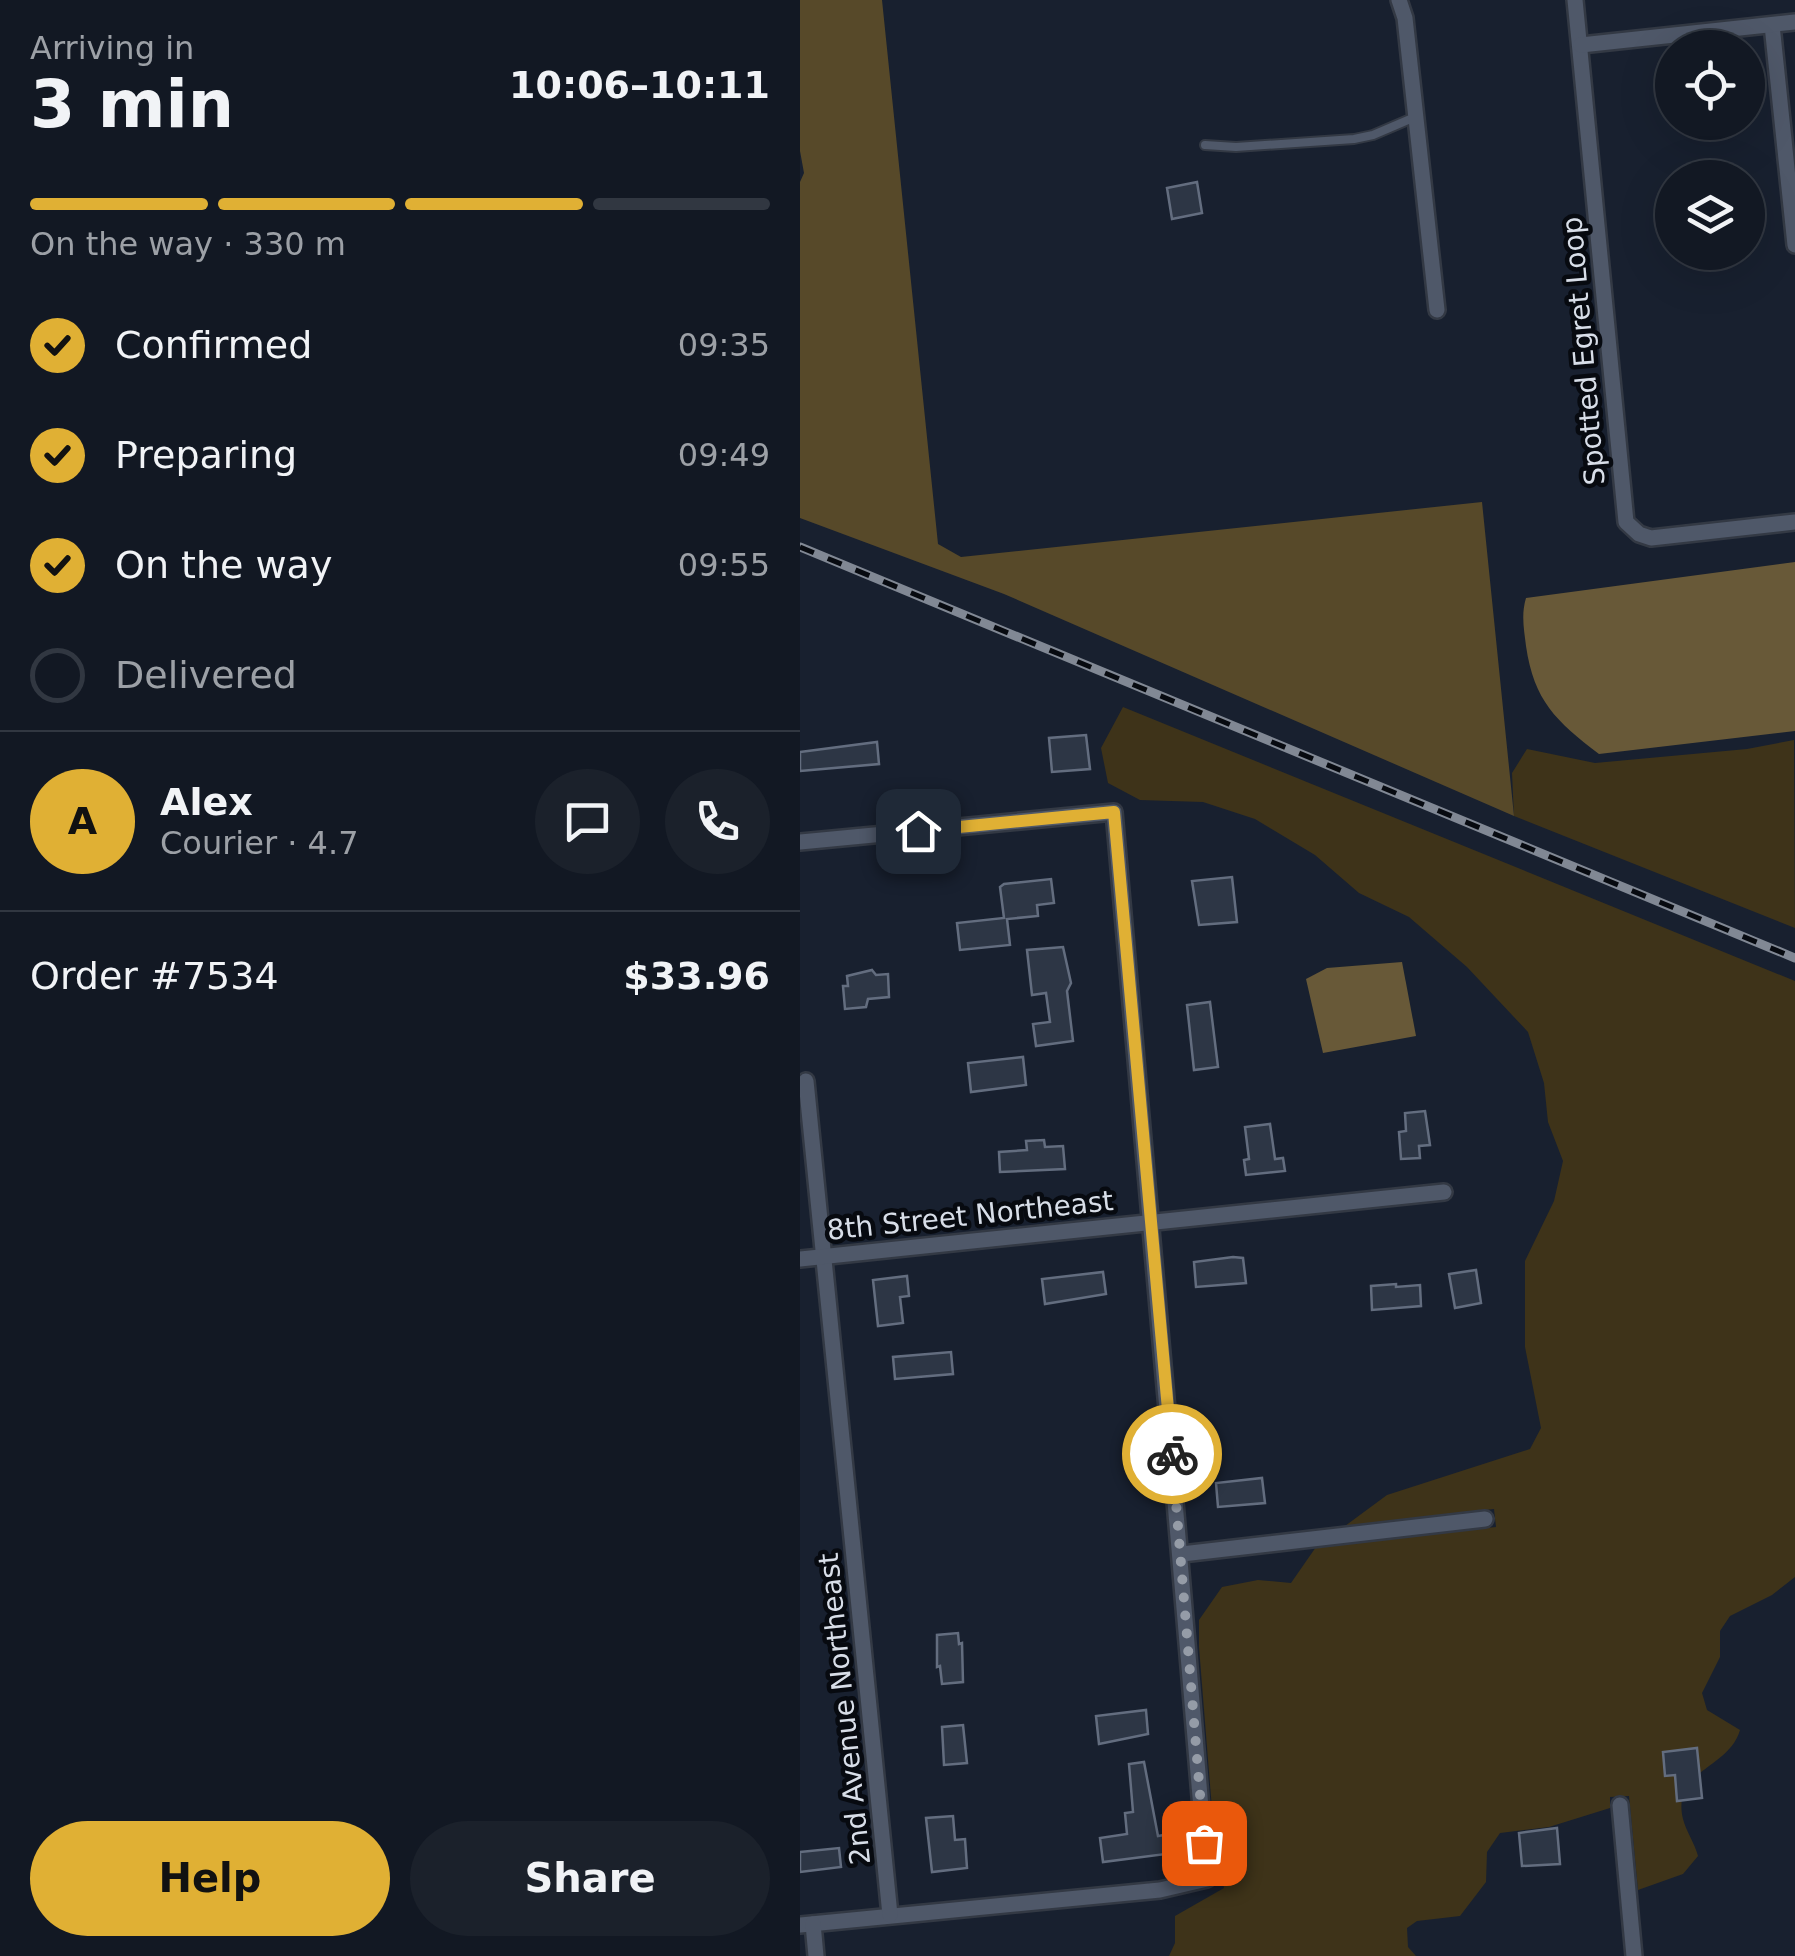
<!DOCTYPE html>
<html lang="en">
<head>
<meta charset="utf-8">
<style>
	:root { --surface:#121823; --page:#1b212b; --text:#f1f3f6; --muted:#9ca0a6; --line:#313741; --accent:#e0b034 }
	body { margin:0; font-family:"DejaVu Sans",sans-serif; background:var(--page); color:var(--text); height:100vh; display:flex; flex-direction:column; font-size:38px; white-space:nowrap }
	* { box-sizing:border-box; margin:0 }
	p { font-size:32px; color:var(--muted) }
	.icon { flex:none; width:55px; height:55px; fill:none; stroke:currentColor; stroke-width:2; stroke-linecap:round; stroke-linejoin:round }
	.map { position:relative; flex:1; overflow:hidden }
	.drawer { display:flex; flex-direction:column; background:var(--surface); width:800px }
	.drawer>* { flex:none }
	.fabs { position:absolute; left:855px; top:30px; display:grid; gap:20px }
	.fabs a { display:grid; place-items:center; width:110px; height:110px; border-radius:50%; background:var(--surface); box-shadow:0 10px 40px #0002,0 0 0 2px var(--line); font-size:50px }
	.pin { position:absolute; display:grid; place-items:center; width:85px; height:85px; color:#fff; margin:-42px; border-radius:20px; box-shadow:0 5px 15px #0006 }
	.courier { position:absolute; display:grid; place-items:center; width:100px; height:100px; margin:-50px; border:8px solid #e0b034; border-radius:50%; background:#fff; color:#222; box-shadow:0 2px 12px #0007 }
	.headline em { font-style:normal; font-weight:600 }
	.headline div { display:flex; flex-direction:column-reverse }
	.headline { display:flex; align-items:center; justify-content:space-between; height:170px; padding:0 30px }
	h1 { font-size:65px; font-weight:600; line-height:75px }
	.bar { display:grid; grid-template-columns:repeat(4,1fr); gap:15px 10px; align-content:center; height:120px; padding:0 30px }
	.bar i { height:12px; border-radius:8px; background:var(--line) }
	.bar .selected { background:var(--accent) }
	.bar p { grid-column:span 4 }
	.line { display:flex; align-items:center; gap:25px; padding:0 30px; border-top:2px solid var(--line) }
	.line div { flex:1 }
	.round { display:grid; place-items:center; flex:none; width:105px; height:105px; border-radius:52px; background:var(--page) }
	ol { padding:0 30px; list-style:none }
	li { display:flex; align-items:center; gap:30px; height:110px }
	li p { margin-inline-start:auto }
	li .icon { padding:10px; border-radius:50%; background:var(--accent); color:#111; stroke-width:4 }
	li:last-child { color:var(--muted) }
	li i { width:55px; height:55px; border:5px solid var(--line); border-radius:50% }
	.primary-button { display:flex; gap:20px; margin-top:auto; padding:20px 30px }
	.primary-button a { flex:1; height:115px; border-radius:60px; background:var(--accent); color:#111; font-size:40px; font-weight:600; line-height:115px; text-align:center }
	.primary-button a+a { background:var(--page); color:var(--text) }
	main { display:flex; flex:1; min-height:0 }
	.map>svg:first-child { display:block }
</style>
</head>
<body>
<main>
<section class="drawer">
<div class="headline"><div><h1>3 min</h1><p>Arriving in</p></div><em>10:06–10:11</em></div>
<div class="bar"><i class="selected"></i><i class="selected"></i><i class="selected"></i><i></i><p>On the way · 330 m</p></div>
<ol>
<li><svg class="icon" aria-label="check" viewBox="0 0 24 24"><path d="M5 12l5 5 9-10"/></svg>Confirmed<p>09:35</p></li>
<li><svg class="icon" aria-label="check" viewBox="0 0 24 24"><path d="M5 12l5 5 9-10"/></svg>Preparing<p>09:49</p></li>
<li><svg class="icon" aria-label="check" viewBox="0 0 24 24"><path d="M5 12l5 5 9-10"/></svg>On the way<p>09:55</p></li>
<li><i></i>Delivered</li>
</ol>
<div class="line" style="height:180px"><b class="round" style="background:var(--accent);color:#111">A</b><div><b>Alex</b><p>Courier · 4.7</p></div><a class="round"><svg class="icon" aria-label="chat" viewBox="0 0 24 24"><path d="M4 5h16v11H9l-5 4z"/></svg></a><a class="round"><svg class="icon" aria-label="phone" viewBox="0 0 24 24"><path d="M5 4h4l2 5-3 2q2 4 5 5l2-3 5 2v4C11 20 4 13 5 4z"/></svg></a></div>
<div class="line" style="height:130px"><div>Order #7534</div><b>$33.96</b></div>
<div class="primary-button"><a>Help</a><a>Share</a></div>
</section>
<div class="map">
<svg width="995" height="1956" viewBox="0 0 995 1956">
	<rect width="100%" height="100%" fill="#18202f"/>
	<!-- green -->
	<g fill="#3e3319">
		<path d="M 323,707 L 995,981 L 995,1577 L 972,1595 L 930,1616 L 920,1631 L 920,1657 L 902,1693 L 907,1710 L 940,1730 C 929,1769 871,1770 883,1819 C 886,1831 895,1844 898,1856 L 883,1874 L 838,1890 L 829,1796 L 810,1797 L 810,1808 L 749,1827 L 700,1833 L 687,1852 L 686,1882 L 660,1916 L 617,1921 L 607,1928 L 608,1947 L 616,1956 L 369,1956 L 375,1943 L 375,1916 L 424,1888 L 413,1822 L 399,1647 L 399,1620 L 422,1587 L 458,1580 L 491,1583 L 516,1547 L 696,1527 L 694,1509 L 545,1526 L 587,1495 L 730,1449 L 741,1428 L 725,1347 L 725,1261 L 754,1201 L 763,1161 L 748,1122 L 744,1083 L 728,1032 L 667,967 L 609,917 L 559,893 L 515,855 L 455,819 L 403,802 L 340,800 L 308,783 L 301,748 Z"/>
		<path d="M 994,740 L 995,928 L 714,816 L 712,773 L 727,749 L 795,763 L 947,749 Z"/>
	</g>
	<!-- forest -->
	<path fill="#574929" d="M 0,0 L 82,0 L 138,544 L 161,557 L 682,502 L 714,816 L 204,594 L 0,518 L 0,182 L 4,173 L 0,151 Z"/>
	<!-- water -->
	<g fill="#685938">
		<path d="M 995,562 L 995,731 L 799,754 C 756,721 734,701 726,646 C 724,629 721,615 726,598 Z"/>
		<path d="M 602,962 L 616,1036 L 523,1053 L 506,979 L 527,968 Z"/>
	</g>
	<!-- building -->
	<g fill="#2d3645" stroke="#636d7f" stroke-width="2.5">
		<path d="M 397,182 L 402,213 L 372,219 L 367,188 Z"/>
		<path d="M 286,735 L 290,769 L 252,772 L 249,738 Z"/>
		<path d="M 77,742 L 79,764 L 0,771 L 0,752 Z"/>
		<path d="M 432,877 L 437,922 L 399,925 L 392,881 Z"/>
		<path d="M 251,879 L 254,903 L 237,905 L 238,916 L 207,919 L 210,945 L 160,950 L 157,923 L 204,918 L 200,887 L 204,884 Z"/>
		<path d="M 263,947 L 271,983 L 267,991 L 273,1041 L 236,1046 L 233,1024 L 250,1022 L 246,993 L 232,995 L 227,950 Z"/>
		<path d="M 72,970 L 76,975 L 88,974 L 89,997 L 68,999 L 66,1007 L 45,1009 L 43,986 L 48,986 L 47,976 Z"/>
		<path d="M 410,1002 L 418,1067 L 394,1070 L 387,1005 Z"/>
		<path d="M 223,1057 L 226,1085 L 171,1092 L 168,1063 Z"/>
		<path d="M 625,1111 L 630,1145 L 619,1146 L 620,1158 L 601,1159 L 599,1132 L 606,1131 L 605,1113 Z"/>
		<path d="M 470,1124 L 475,1159 L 483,1158 L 485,1171 L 446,1175 L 444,1160 L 449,1159 L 445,1127 Z"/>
		<path d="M 244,1140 L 245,1147 L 263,1146 L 265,1169 L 200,1172 L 199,1152 L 227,1150 L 226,1141 Z"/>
		<path d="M 433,1257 L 443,1258 L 446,1283 L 396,1287 L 394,1262 Z"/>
		<path d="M 676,1270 L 681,1303 L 655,1308 L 649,1274 Z"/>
		<path d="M 303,1272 L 306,1294 L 245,1304 L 242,1279 Z"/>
		<path d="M 107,1276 L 109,1296 L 100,1297 L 103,1323 L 78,1326 L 73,1280 Z"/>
		<path d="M 596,1284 L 596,1287 L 620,1285 L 621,1306 L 572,1310 L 571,1286 Z"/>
		<path d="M 151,1352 L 153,1374 L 95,1379 L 93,1357 Z"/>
		<path d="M 462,1478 L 465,1503 L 418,1507 L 416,1483 Z"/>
		<path d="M 158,1633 L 159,1644 L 162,1643 L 163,1682 L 142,1684 L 140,1666 L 137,1667 L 137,1635 Z"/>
		<path d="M 346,1710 L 348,1734 L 299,1744 L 296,1716 Z"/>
		<path d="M 163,1725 L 167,1763 L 144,1765 L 142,1727 Z"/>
		<path d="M 897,1748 L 902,1798 L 877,1801 L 875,1775 L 865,1776 L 863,1752 Z"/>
		<path d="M 344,1762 L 358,1836 L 364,1835 L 366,1854 L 303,1862 L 300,1838 L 327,1834 L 325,1813 L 333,1812 L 329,1764 Z"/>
		<path d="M 153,1816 L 155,1840 L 165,1839 L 167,1868 L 132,1872 L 126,1818 Z"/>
		<path d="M 757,1828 L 760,1864 L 722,1866 L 719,1833 Z"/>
		<path d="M 39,1848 L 41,1867 L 0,1872 L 0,1852 Z"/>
	</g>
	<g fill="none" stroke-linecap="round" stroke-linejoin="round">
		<!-- service casing -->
		<g stroke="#333944" stroke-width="12">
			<path id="service" d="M 405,145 L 436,147 L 554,139 L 573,135 L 615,117"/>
		</g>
		<!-- minor casing -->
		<g stroke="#333944" stroke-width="20">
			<g id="minor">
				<path d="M 599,0 L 605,18 L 637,310"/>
				<path d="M 775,0 L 826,522 L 839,534 L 851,538 L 995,522"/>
				<path d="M 972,25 L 995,245"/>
				<path d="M 781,45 L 995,22"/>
				<path d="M 0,842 L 314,812 C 344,1168 379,1523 407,1879 L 360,1890 L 0,1925"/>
				<path d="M 6,1081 L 90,1915"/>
				<path d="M 0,1259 L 644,1192"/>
				<path d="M 382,1554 L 685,1519"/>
				<path d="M 820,1805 L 834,1956"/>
				<path d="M 13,1924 L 16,1956"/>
			</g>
		</g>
		<!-- service -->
		<use href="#service" stroke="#4f5869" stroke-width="8"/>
		<!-- minor -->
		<use href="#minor" stroke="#4f5869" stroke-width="15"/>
		<!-- rail casing -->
		<g stroke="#818894" stroke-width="9">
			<path id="rail" d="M 0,547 L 995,958"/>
		</g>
		<!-- rail -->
		<use href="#rail" stroke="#070a10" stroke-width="5" stroke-dasharray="15" stroke-linecap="butt"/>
	</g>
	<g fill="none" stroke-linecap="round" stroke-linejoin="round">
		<!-- done -->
		<path stroke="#959ca7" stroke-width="10" stroke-dasharray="0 18" d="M 372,1454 L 404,1843"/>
		<!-- route -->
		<path stroke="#e0b034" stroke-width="12" d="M 118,831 L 314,812 L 372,1454"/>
	</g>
	<g text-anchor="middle" stroke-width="9" stroke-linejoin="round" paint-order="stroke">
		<!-- street labels -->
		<g font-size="28" fill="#d8dee8" stroke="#070a10">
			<text transform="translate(783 351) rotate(-95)" y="10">Spotted Egret Loop</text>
			<text transform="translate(170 1215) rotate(-6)" y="10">8th Street Northeast</text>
			<text transform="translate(44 1709) rotate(-96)" y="10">2nd Avenue Northeast</text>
		</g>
	</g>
</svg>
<div class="fabs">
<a><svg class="icon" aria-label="locate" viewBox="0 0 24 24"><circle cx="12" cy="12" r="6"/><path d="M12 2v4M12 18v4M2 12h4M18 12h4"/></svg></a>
<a><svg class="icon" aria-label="layers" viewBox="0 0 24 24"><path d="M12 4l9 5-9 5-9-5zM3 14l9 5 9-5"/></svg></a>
</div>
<div class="pin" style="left:404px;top:1843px;background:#ea580c"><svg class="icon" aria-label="bag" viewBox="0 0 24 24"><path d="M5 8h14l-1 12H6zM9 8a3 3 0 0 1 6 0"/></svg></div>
<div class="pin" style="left:118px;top:831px;background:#1f2937"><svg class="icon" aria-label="home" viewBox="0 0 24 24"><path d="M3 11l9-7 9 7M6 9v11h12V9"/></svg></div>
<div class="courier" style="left:372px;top:1454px"><svg class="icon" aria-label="bike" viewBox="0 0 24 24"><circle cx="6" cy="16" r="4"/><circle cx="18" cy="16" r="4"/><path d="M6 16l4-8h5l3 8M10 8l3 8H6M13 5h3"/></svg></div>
</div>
</main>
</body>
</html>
